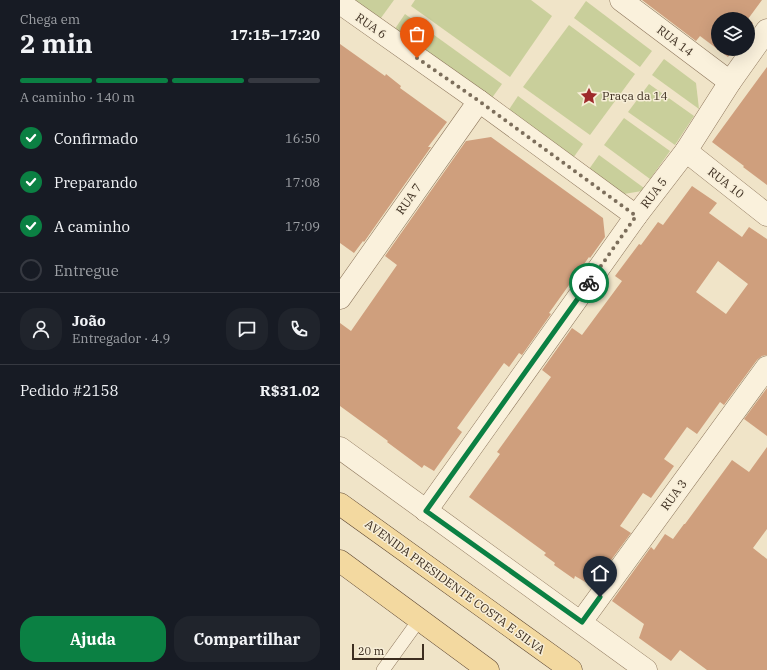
<!DOCTYPE html>
<html lang="pt">
<head>
<meta charset="utf-8">
<style>
	:root { --surface:#171b24; --page:#20242c; --text:#f1f3f6; --muted:#9ea1a6; --line:#363941; --accent:#0b8043 }
	body { margin:0; font-family:"IBM Plex Serif",serif; background:var(--page); color:var(--text); height:100vh; display:flex; flex-direction:column; font-size:15px; white-space:nowrap }
	* { box-sizing:border-box; margin:0 }
	p { font-size:13px; color:var(--muted) }
	.icon { flex:none; width:22px; height:22px; fill:none; stroke:currentColor; stroke-width:2; stroke-linecap:round; stroke-linejoin:round }
	.map { position:relative; flex:1; overflow:hidden }
	.side { display:flex; flex-direction:column; background:var(--surface); width:340px }
	.side>* { flex:none }
	.controls { position:absolute; left:371px; top:12px; display:grid; gap:8px }
	.controls a { display:grid; place-items:center; width:44px; height:44px; border-radius:50%; background:var(--surface); box-shadow:0 4px 16px #0002; font-size:20px }
	.scale { position:absolute; left:12px; bottom:10px; width:72px; box-sizing:border-box; padding-left:4px; border:2px solid #3d2e20; border-top:0; font-size:11px; line-height:14px; white-space:nowrap; color:#3d2e20; -webkit-text-stroke:3px #f7eed8; paint-order:stroke }
	.pin { position:absolute; display:grid; place-items:center; width:34px; height:34px; color:#fff; margin:-41px -17px; border-radius:50% 50% 50% 0; rotate:-45deg; box-shadow:0 0 4px #0007 }
	.pin .icon { rotate:45deg }
	.courier { position:absolute; display:grid; place-items:center; width:40px; height:40px; margin:-20px; border:3px solid #0b8043; border-radius:50%; background:#fff; color:#222; box-shadow:0 1px 5px #0007 }
	.overview em { font-style:normal; font-weight:700 }
	.overview div { display:flex; flex-direction:column-reverse }
	.overview { display:flex; align-items:center; justify-content:space-between; height:68px; padding:0 20px }
	h1 { font-size:26px; font-weight:700; line-height:30px }
	.bar { display:grid; grid-template-columns:repeat(4,1fr); gap:6px 4px; align-content:center; height:48px; padding:0 20px }
	.bar i { height:5px; border-radius:3px; background:var(--line) }
	.bar .active { background:var(--accent) }
	.bar p { grid-column:span 4 }
	.line { display:flex; align-items:center; gap:10px; padding:0 20px; border-top:1px solid var(--line) }
	.line div { flex:1 }
	.round { display:grid; place-items:center; flex:none; width:42px; height:42px; border-radius:16px; background:var(--page) }
	ol { padding:0 20px; list-style:none }
	li { display:flex; align-items:center; gap:12px; height:44px }
	li p { margin-inline-start:auto }
	li .icon { padding:4px; border-radius:50%; background:var(--accent); color:#fff; stroke-width:4 }
	li:last-child { color:var(--muted) }
	li i { width:22px; height:22px; border:2px solid var(--line); border-radius:50% }
	.button { display:flex; gap:8px; margin-top:auto; padding:8px 20px }
	.button a { flex:1; height:46px; border-radius:16px; background:var(--accent); color:#fff; font-size:16px; font-weight:700; line-height:46px; text-align:center }
	.button a+a { background:var(--page); color:var(--text) }
	main { display:flex; flex:1; min-height:0 }
	.map>svg:first-child { display:block }
</style>
</head>
<body>
<main>
<section class="side">
<div class="overview"><div><h1>2 min</h1><p>Chega em</p></div><em>17:15–17:20</em></div>
<div class="bar"><i class="active"></i><i class="active"></i><i class="active"></i><i></i><p>A caminho · 140 m</p></div>
<ol>
<li><svg class="icon" aria-label="check" viewBox="0 0 24 24"><path d="M5 12l5 5 9-10"/></svg>Confirmado<p>16:50</p></li>
<li><svg class="icon" aria-label="check" viewBox="0 0 24 24"><path d="M5 12l5 5 9-10"/></svg>Preparando<p>17:08</p></li>
<li><svg class="icon" aria-label="check" viewBox="0 0 24 24"><path d="M5 12l5 5 9-10"/></svg>A caminho<p>17:09</p></li>
<li><i></i>Entregue</li>
</ol>
<div class="line" style="height:72px"><a class="round"><svg class="icon" aria-label="person" viewBox="0 0 24 24"><circle cx="12" cy="8" r="4"/><path d="M4 21q1-7 8-7t8 7"/></svg></a><div><b>João</b><p>Entregador · 4.9</p></div><a class="round"><svg class="icon" aria-label="chat" viewBox="0 0 24 24"><path d="M4 5h16v11H9l-5 4z"/></svg></a><a class="round"><svg class="icon" aria-label="phone" viewBox="0 0 24 24"><path d="M5 4h4l2 5-3 2q2 4 5 5l2-3 5 2v4C11 20 4 13 5 4z"/></svg></a></div>
<div class="line" style="height:52px"><div>Pedido #2158</div><b>R$31.02</b></div>
<div class="button"><a>Ajuda</a><a>Compartilhar</a></div>
</section>
<div class="map">
<svg width="427" height="670" viewBox="0 0 427 670">
	<rect width="100%" height="100%" fill="#f0e4c8"/>
	<!-- green -->
	<g fill="#c9cf9b">
		<path d="M 7,0 L 54,0 L 38,22 Z"/>
		<path d="M 75,0 L 191,0 L 212,16 L 170,77 L 71,6 Z"/>
		<path d="M 246,1 L 312,51 L 300,67 L 234,18 Z"/>
		<path d="M 65,14 L 162,84 L 149,102 L 52,33 Z"/>
		<path d="M 229,25 L 295,74 L 250,135 L 183,87 Z"/>
		<path d="M 324,59 L 356,83 L 359,109 L 312,75 Z"/>
		<path d="M 309,84 L 354,116 L 335,145 L 288,112 Z"/>
		<path d="M 178,96 L 243,144 L 231,161 L 166,114 Z"/>
		<path d="M 284,118 L 330,151 L 310,179 L 264,145 Z"/>
		<path d="M 259,155 L 304,188 L 302,191 L 278,195 L 247,172 Z"/>
	</g>
	<!-- building -->
	<g fill="#cf9f7d" fill-rule="evenodd">
		<path d="M 302,0 L 422,0 L 408,19 L 413,23 L 408,30 L 408,19 L 378,19 L 378,49 L 394,49 L 388,57 L 360,36 L 356,41 Z"/>
		<path d="M 0,44 L 45,76 L 46,74 L 61,86 L 60,88 L 107,122 L 88,147 L 91,147 L 24,242 L 23,241 L 14,253 L 0,243 Z"/>
		<path d="M 427,67 L 427,185 L 403,167 L 404,166 L 372,142 Z"/>
		<path d="M 151,137 L 263,218 L 265,237 L 250,258 L 249,257 L 209,313 L 211,314 L 182,355 L 179,353 L 169,367 L 164,363 L 117,428 L 122,432 L 94,471 L 84,465 L 82,468 L 47,442 L 48,441 L 0,406 L 0,323 L 11,331 L 57,265 L 45,256 L 126,141 Z"/>
		<path d="M 352,186 L 377,203 L 369,213 L 402,237 L 409,227 L 427,239 L 427,355 L 422,356 L 417,360 L 384,405 L 380,402 L 357,434 L 347,427 L 324,459 L 334,466 L 311,498 L 303,493 L 280,526 L 291,533 L 252,586 L 235,576 L 234,579 L 214,565 L 215,563 L 204,555 L 206,553 L 129,497 L 160,454 L 157,452 L 211,377 L 202,370 L 232,328 L 242,335 L 282,281 L 275,276 L 299,244 L 301,245 L 318,222 L 323,225 ZM 378,261 L 408,284 L 386,314 L 356,292 Z"/>
		<path d="M 427,388 L 427,436 L 404,419 Z"/>
		<path d="M 427,447 L 427,529 L 413,548 L 427,559 L 427,670 L 367,670 L 340,650 L 331,661 L 299,638 L 304,624 L 272,601 L 311,547 L 314,550 L 325,534 L 333,539 L 344,524 L 345,524 L 392,460 L 409,472 Z"/>
	</g>
	<g fill="none" stroke-linecap="round" stroke-linejoin="round">
		<!-- service casing -->
		<g stroke="#8d765c" stroke-width="14">
			<path id="service" d="M 43,670 L 79,620"/>
		</g>
		<!-- minor casing -->
		<g stroke="#8d765c" stroke-width="23">
			<g id="minor">
				<path d="M 281,0 L 390,82"/>
				<path d="M 0,3 L 139,101 L 296,216"/>
				<path d="M 346,151 L 427,215"/>
				<path d="M 0,298 L 139,101"/>
				<path d="M 0,448 L 306,670"/>
				<path d="M 86,511 L 296,216 L 346,151 L 390,82 L 427,30"/>
				<path d="M 241,622 L 427,367"/>
			</g>
		</g>
		<!-- primary casing -->
		<g stroke="#5b4430" stroke-width="23">
			<g id="primary">
				<path d="M 0,504 L 231,670"/>
				<path d="M 0,561 L 148,670"/>
			</g>
		</g>
		<!-- service -->
		<use href="#service" stroke="#faf1dc" stroke-width="13"/>
		<!-- minor -->
		<use href="#minor" stroke="#faf1dc" stroke-width="22"/>
		<!-- primary -->
		<use href="#primary" stroke="#f3d9a0" stroke-width="22"/>
	</g>
	<g fill="none" stroke-linecap="round" stroke-linejoin="round">
		<!-- done -->
		<path stroke="#7c6e5b" stroke-width="4" stroke-dasharray="0 7.2" d="M 77,58 L 139,101 L 296,216 L 249,283"/>
		<!-- route -->
		<path stroke="#0b8043" stroke-width="5" d="M 249,283 L 86,511 L 242,622 L 260,597"/>
	</g>
	<!-- icons -->
	<defs>
		<g id="sight-bare" transform="scale(1.38)"><path d="M0-6L1.8-2.2L6-1.7L2.9 1.2L3.7 5.4L0 3.3L-3.7 5.4L-2.9 1.2L-6-1.7L-1.8-2.2Z" fill="#9e2a2b" stroke="#f7eed8" stroke-width="2.5" paint-order="stroke"/></g>
	</defs>
	<g fill-rule="evenodd">
		<use href="#sight-bare" x="249" y="96"/>
	</g>
	<g text-anchor="middle" stroke-width="3" stroke-linejoin="round" paint-order="stroke">
		<!-- street labels -->
		<g font-size="12" fill="#3d2e20" stroke="#f7eed8">
			<text transform="translate(31 26) rotate(35)" y="4">RUA 6</text>
			<text transform="translate(335 41) rotate(37)" y="4">RUA 14</text>
			<text transform="translate(386 183) rotate(38)" y="4">RUA 10</text>
			<text transform="translate(314 193) rotate(-53)" y="4">RUA 5</text>
			<text transform="translate(69 199) rotate(-55)" y="4">RUA 7</text>
			<text transform="translate(334 495) rotate(-54)" y="4">RUA 3</text>
			<text transform="translate(115 587) rotate(36)" y="4">AVENIDA PRESIDENTE COSTA E SILVA</text>
		</g>
		<!-- poi labels -->
		<g font-size="12" fill="#3d2e20" stroke="#f7eed8" text-anchor="start">
			<text x="262" y="100">Praça da 14</text>
		</g>
	</g>
</svg>
<div class="controls">
<a><svg class="icon" aria-label="layers" viewBox="0 0 24 24"><path d="M12 4l9 5-9 5-9-5zM3 14l9 5 9-5"/></svg></a>
</div>
<div class="scale">20 m</div>
<div class="pin" style="left:77px;top:58px;background:#ea580c"><svg class="icon" aria-label="bag" viewBox="0 0 24 24"><path d="M5 8h14l-1 12H6zM9 8a3 3 0 0 1 6 0"/></svg></div>
<div class="pin" style="left:260px;top:597px;background:#1f2937"><svg class="icon" aria-label="home" viewBox="0 0 24 24"><path d="M3 11l9-7 9 7M6 9v11h12V9"/></svg></div>
<div class="courier" style="left:249px;top:283px"><svg class="icon" aria-label="bike" viewBox="0 0 24 24"><circle cx="6" cy="16" r="4"/><circle cx="18" cy="16" r="4"/><path d="M6 16l4-8h5l3 8M10 8l3 8H6M13 5h3"/></svg></div>
</div>
</main>
</body>
</html>
